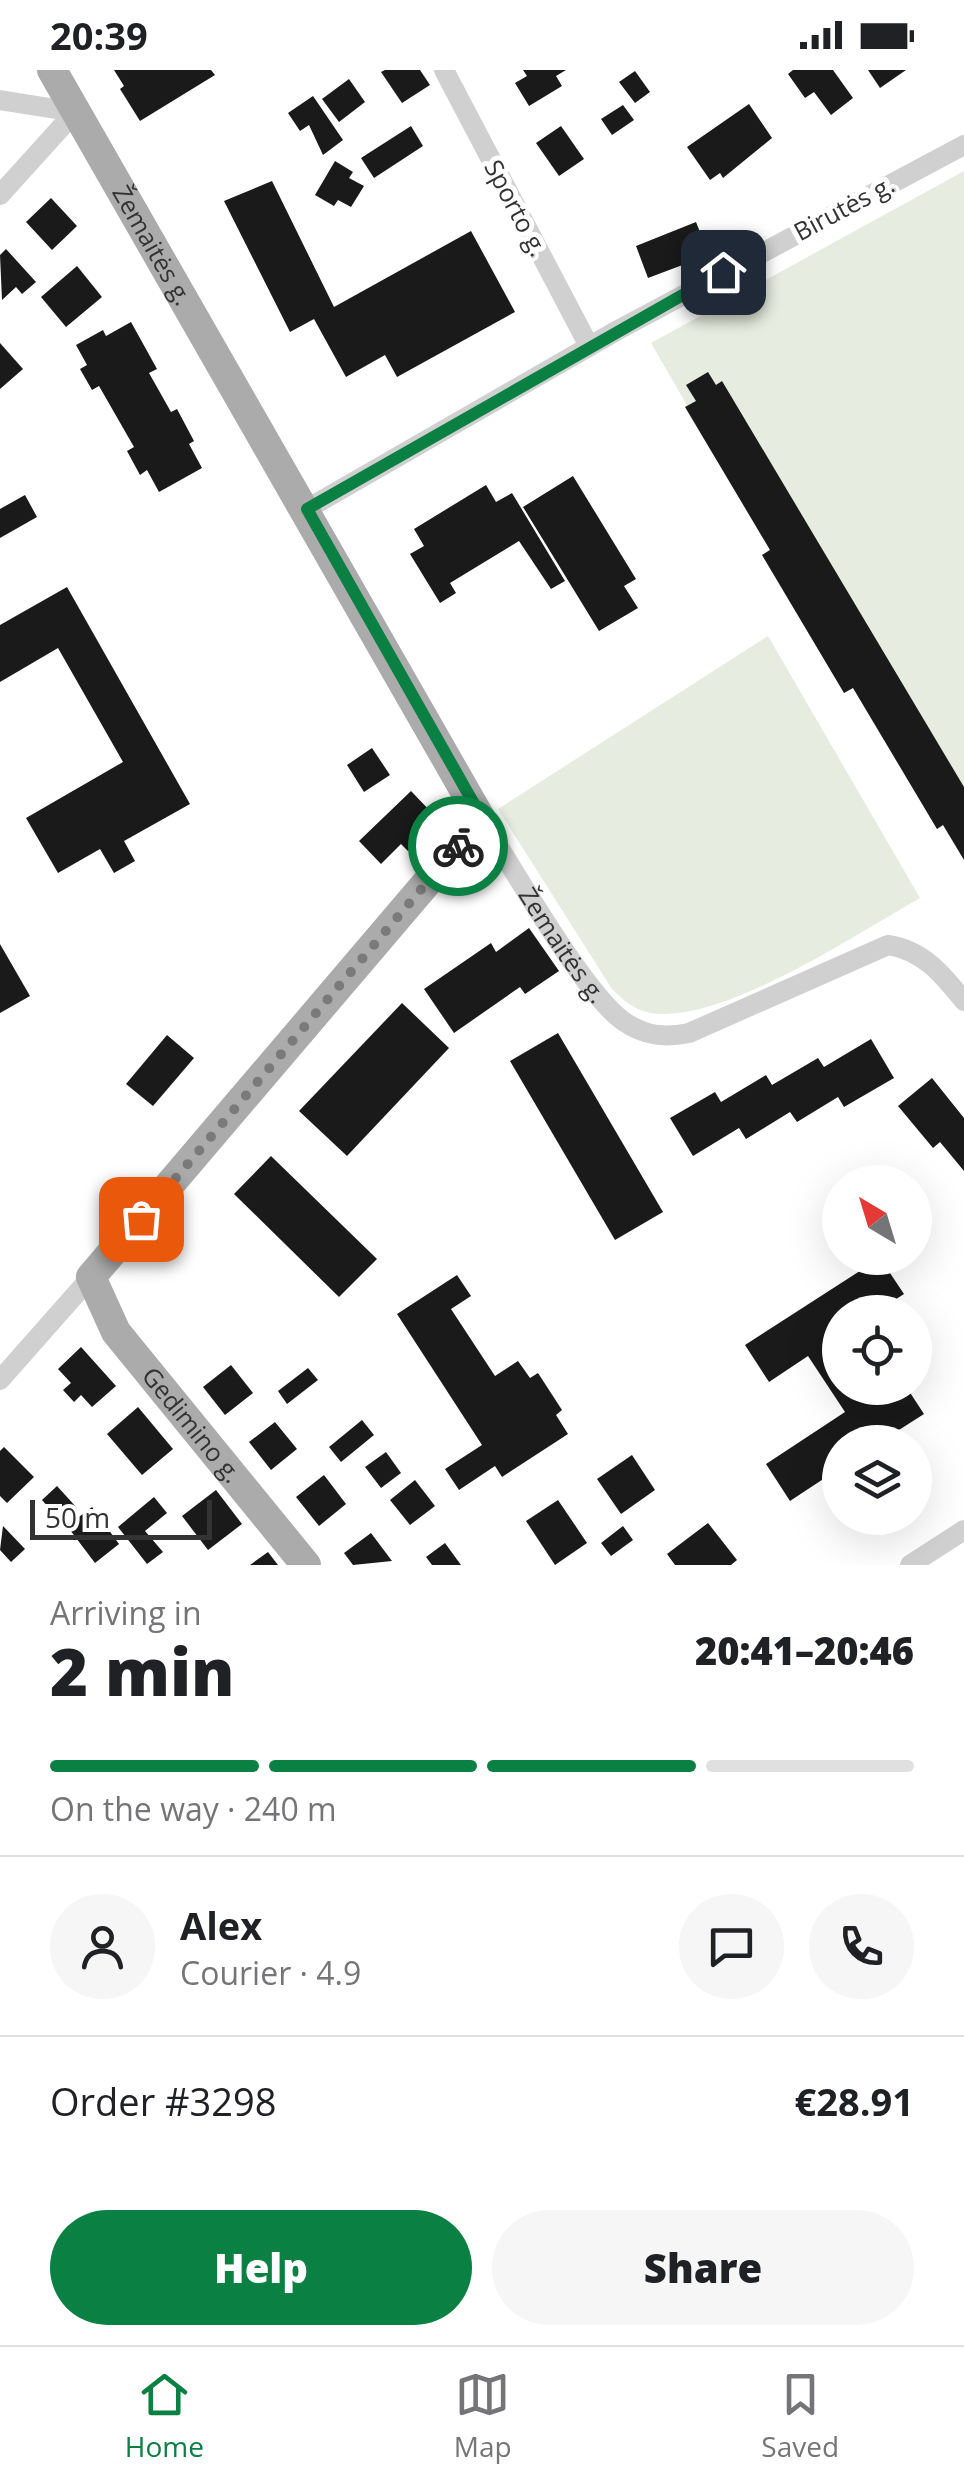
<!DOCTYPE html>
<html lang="en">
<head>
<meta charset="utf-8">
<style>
	:root { --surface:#fff; --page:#f6f6f6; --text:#202124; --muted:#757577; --line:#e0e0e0; --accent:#0b8043 }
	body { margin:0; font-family:"Open Sans",sans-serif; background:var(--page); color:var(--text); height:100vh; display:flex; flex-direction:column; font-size:38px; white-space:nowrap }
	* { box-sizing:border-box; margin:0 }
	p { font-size:32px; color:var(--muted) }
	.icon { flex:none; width:55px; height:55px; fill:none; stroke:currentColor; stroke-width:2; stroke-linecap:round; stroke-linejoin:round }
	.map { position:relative; height:1495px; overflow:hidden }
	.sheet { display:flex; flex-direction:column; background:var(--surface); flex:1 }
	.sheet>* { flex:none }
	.needle { width:65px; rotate:322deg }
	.controls { position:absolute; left:822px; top:1095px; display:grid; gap:20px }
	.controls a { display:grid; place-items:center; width:110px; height:110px; border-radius:50%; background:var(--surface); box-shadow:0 10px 40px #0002; font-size:50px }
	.scale { position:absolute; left:30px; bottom:25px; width:182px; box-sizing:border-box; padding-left:10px; border:5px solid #333; border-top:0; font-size:28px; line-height:35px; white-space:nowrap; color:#333; -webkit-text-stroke:8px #fff; paint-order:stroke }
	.pin { position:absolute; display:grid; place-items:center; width:85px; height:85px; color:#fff; margin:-42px; border-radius:20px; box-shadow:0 5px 15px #0006 }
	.courier { position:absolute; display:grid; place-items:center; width:100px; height:100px; margin:-50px; border:8px solid #0b8043; border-radius:50%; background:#fff; color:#222; box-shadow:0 2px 12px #0007 }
	.head em { font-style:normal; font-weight:800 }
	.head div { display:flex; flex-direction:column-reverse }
	.head { display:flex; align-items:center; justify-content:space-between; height:170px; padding:0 50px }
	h1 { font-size:65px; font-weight:800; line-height:75px }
	.bar { display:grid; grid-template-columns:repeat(4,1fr); gap:15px 10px; align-content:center; height:120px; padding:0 50px }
	.bar i { height:12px; border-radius:8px; background:var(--line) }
	.bar .selected { background:var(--accent) }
	.bar p { grid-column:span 4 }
	.line { display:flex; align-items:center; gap:25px; padding:0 50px; border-top:2px solid var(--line) }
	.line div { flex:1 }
	.round { display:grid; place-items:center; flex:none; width:105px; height:105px; border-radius:52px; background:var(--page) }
	.cta { display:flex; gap:20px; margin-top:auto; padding:20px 50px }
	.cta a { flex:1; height:115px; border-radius:60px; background:var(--accent); color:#fff; font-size:40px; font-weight:800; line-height:115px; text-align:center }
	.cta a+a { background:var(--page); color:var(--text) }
	.status { display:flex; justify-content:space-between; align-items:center; height:70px; padding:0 50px; background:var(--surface); direction:ltr }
	.status svg { height:28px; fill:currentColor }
	.tab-bar { display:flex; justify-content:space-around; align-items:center; height:140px; border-top:2px solid var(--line); background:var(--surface); font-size:28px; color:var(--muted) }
	.tab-bar a { display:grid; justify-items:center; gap:5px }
	.tab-bar .selected { color:var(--accent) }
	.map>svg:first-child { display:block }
</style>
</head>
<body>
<div class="status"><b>20:39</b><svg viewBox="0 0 49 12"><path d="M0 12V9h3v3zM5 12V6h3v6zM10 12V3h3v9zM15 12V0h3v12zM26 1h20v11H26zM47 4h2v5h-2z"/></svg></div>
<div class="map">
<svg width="964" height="1495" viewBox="0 0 964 1495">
	<rect width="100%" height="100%" fill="#fff"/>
	<!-- green -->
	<g fill="#e6ecdf">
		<path d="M 964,101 L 964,789 L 944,755 L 937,759 L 853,618 L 844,623 L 762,485 L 770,479 L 651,273 Z"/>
		<path d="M 768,566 L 920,828 C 856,864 723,954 651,943 C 634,940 623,930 612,919 L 498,739 Z"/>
	</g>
	<!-- building -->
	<g fill="#1a1a1a">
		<path d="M 114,0 L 211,0 L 215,5 L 140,51 L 120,19 L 124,16 Z"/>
		<path d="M 385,0 L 420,0 L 430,15 L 402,33 L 381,2 Z"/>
		<path d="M 523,0 L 566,0 L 556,6 L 562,16 L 529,36 L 515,13 L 527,6 Z"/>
		<path d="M 793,0 L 833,0 L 853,28 L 831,45 L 814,22 L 805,28 L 788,4 Z"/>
		<path d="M 868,0 L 906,0 L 880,18 Z"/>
		<path d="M 635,1 L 650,22 L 635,33 L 619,12 Z"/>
		<path d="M 349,9 L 365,32 L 339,52 L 322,29 Z"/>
		<path d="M 313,26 L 343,70 L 323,85 L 309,55 L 300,61 L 288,43 Z"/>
		<path d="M 749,34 L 772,68 L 723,108 L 720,103 L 710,110 L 687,77 Z"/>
		<path d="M 623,35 L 634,50 L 612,65 L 601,49 Z"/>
		<path d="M 411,56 L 423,76 L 374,108 L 361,88 Z"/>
		<path d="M 561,56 L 584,89 L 559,106 L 536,73 Z"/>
		<path d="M 335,91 L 353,102 L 349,108 L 364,116 L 351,137 L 338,130 L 334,136 L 315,125 Z"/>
		<path d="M 272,111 L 334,237 L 471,161 L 515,242 L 397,307 L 385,285 L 346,307 L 314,249 L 290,262 L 224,131 Z"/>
		<path d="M 51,128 L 77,156 L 52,180 L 26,152 Z"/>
		<path d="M 696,152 L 709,185 L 648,208 L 636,176 Z"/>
		<path d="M 6,179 L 36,212 L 22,224 L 16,217 L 2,230 L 0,185 Z"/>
		<path d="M 77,196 L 102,227 L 66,257 L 41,227 Z"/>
		<path d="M 131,252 L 157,299 L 149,303 L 171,342 L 177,339 L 194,371 L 189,374 L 202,398 L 159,422 L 147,400 L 140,405 L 127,381 L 134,377 L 99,316 L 92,320 L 80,299 L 87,295 L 76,275 L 103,260 L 106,266 Z"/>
		<path d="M 0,273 L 23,299 L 0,319 Z"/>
		<path d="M 708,302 L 716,315 L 722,311 L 964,717 L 964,790 L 943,755 L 937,759 L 853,618 L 844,623 L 762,485 L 770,480 L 685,337 L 696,331 L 686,315 Z"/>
		<path d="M 573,406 L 636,509 L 624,516 L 638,538 L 599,561 L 523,437 Z"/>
		<path d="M 486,415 L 496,432 L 512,423 L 565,511 L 551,519 L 519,471 L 450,513 L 456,523 L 440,533 L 410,484 L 424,476 L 414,459 Z"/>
		<path d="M 25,425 L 37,447 L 0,468 L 0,439 Z"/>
		<path d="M 67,517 L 190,734 L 124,771 L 135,791 L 114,803 L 100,779 L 58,803 L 26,748 L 123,692 L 58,578 L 0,612 L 0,555 Z"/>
		<path d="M 372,678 L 390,705 L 364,722 L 347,695 Z"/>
		<path d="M 411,721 L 433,744 L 414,762 L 420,770 L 408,781 L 401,774 L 381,794 L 359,771 Z"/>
		<path d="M 529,858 L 559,901 L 525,924 L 520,917 L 454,963 L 424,919 L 491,873 L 496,882 Z"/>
		<path d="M 0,874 L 30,926 L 0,943 Z"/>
		<path d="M 402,933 L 449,978 L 347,1086 L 299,1041 Z"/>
		<path d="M 558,963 L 663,1142 L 615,1170 L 510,991 Z"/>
		<path d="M 167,965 L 194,988 L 153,1036 L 126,1014 Z"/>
		<path d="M 871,969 L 894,1008 L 844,1037 L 838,1027 L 797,1052 L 790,1042 L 746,1069 L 739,1058 L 693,1086 L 670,1048 L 715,1022 L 721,1032 L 766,1005 L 772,1015 L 818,988 L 824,997 Z"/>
		<path d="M 932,1008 L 964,1048 L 964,1101 L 940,1072 L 933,1078 L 898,1036 Z"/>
		<path d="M 271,1086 L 377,1189 L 339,1227 L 234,1124 Z"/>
		<path d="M 880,1188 L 904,1224 L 876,1242 L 840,1242 L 840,1266 L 825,1275 L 840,1299 L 840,1318 L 852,1318 L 861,1332 L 883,1318 L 907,1318 L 924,1344 L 880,1372 L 840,1372 L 840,1398 L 790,1431 L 766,1394 L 845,1342 L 808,1286 L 769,1312 L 745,1275 Z"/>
		<path d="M 457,1205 L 471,1226 L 451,1239 L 495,1306 L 518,1291 L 530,1308 L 538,1303 L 562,1340 L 556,1345 L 568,1364 L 502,1407 L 495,1396 L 459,1420 L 445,1399 L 482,1375 L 397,1244 Z"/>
		<path d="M 81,1277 L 116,1316 L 92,1337 L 81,1325 L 74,1332 L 63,1320 L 71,1313 L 58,1299 Z"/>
		<path d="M 231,1295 L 253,1323 L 225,1345 L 203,1317 Z"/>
		<path d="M 308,1298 L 318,1310 L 287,1334 L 278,1321 Z"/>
		<path d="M 138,1337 L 173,1379 L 142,1405 L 107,1364 Z"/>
		<path d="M 362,1350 L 374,1365 L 341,1392 L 329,1377 Z"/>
		<path d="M 275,1352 L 297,1379 L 271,1400 L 249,1372 Z"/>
		<path d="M 4,1377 L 34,1407 L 7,1433 L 0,1426 L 0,1381 Z"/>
		<path d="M 386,1382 L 401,1403 L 381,1418 L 365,1397 Z"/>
		<path d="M 632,1385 L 655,1420 L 621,1444 L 597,1409 Z"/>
		<path d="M 324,1405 L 346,1434 L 319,1456 L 296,1427 Z"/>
		<path d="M 415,1410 L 435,1436 L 410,1455 L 390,1430 Z"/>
		<path d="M 57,1416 L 77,1438 L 61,1452 L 42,1430 Z"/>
		<path d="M 216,1420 L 242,1454 L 208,1480 L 182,1446 Z"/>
		<path d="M 154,1427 L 167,1443 L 145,1461 L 163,1482 L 147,1494 L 118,1457 Z"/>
		<path d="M 558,1430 L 587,1473 L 555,1495 L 526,1451 Z"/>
		<path d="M 92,1437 L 119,1474 L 95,1493 L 67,1456 Z"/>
		<path d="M 708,1453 L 737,1490 L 731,1495 L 675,1495 L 667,1484 Z"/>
		<path d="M 3,1456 L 25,1479 L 11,1492 L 0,1480 Z"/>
		<path d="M 623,1456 L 633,1470 L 611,1486 L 601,1473 Z"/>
		<path d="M 371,1463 L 392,1491 L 353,1495 L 344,1483 Z"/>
		<path d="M 445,1473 L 461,1495 L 432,1495 L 426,1487 Z"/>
		<path d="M 268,1482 L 278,1495 L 250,1495 Z"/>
	</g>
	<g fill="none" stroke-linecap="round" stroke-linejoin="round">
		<!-- minor -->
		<g stroke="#d0d0d0" stroke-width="20">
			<path d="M 444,0 L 589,276"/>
			<path d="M 0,30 L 75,42"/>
			<path d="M 0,125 L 75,42"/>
			<path d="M 307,439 L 618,260 L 964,75"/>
			<path id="s1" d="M 481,749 C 513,797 582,921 623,951 C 645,966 664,968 689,963 L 888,875 C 923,880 943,905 964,931"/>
			<path d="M 0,1310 L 91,1207"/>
			<path d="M 910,1495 L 964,1460"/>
		</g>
		<!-- primary -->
		<path stroke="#ababab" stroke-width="30" id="s2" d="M 52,0 L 481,749 L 91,1207 L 116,1262 L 306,1495"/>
	</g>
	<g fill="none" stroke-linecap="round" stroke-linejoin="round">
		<!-- done -->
		<path stroke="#7a7a7a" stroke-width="10" stroke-dasharray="0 18" d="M 141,1149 L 458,776"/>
		<!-- route -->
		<path stroke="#0b8043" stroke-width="12" d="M 458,776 L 482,748 L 307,439 L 723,202"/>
	</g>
	<g text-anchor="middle" stroke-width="10" stroke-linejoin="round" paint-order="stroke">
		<!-- street labels -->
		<g font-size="25" fill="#333" stroke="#fff">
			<text transform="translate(516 138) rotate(62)" y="9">Sporto g.</text>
			<text transform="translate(844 138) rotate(-28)" y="9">Birutės g.</text>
			<text dy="9" stroke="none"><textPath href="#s2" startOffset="202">Žemaitės g.</textPath></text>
			<text dy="9" stroke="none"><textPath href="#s1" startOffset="150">Žemaitės g.</textPath></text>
			<text dy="9" stroke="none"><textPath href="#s2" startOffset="1645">Gedimino g.</textPath></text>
		</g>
	</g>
</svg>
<div class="controls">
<a><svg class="needle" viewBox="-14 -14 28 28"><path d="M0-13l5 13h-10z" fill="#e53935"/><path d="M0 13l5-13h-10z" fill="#757577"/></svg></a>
<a><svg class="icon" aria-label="locate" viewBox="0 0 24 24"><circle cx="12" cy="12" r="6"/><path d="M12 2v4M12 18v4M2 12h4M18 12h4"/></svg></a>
<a><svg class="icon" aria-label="layers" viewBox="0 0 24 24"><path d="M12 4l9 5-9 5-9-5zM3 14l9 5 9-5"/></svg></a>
</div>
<div class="scale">50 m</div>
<div class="pin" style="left:141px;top:1149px;background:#ea580c"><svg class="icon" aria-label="bag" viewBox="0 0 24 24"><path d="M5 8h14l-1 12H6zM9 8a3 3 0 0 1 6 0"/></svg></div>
<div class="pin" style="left:723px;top:202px;background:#1f2937"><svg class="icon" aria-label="home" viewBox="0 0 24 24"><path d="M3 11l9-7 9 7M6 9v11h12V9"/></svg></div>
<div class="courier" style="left:458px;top:776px"><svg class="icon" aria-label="bike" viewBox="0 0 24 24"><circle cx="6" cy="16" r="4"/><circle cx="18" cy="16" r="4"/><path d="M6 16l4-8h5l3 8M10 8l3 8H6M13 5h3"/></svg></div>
</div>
<section class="sheet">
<div class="head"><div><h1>2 min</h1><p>Arriving in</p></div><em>20:41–20:46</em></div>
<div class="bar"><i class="selected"></i><i class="selected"></i><i class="selected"></i><i></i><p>On the way · 240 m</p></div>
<div class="line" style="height:180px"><a class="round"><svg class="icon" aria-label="person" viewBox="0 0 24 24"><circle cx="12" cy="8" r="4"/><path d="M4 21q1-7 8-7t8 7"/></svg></a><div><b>Alex</b><p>Courier · 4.9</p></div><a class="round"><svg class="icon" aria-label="chat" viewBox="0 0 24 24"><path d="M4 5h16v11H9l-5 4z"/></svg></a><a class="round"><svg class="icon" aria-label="phone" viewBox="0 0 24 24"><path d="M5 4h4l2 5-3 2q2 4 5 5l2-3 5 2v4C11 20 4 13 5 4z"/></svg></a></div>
<div class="line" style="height:130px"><div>Order #3298</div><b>€28.91</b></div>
<div class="cta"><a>Help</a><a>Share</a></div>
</section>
<nav class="tab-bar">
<a class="selected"><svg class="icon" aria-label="home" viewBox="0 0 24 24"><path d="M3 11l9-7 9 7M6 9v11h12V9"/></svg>Home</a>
<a><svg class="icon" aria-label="map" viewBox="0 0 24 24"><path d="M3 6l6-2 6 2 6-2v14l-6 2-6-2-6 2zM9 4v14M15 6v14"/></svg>Map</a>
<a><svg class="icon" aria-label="saved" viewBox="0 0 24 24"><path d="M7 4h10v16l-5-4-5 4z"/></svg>Saved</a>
</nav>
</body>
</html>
